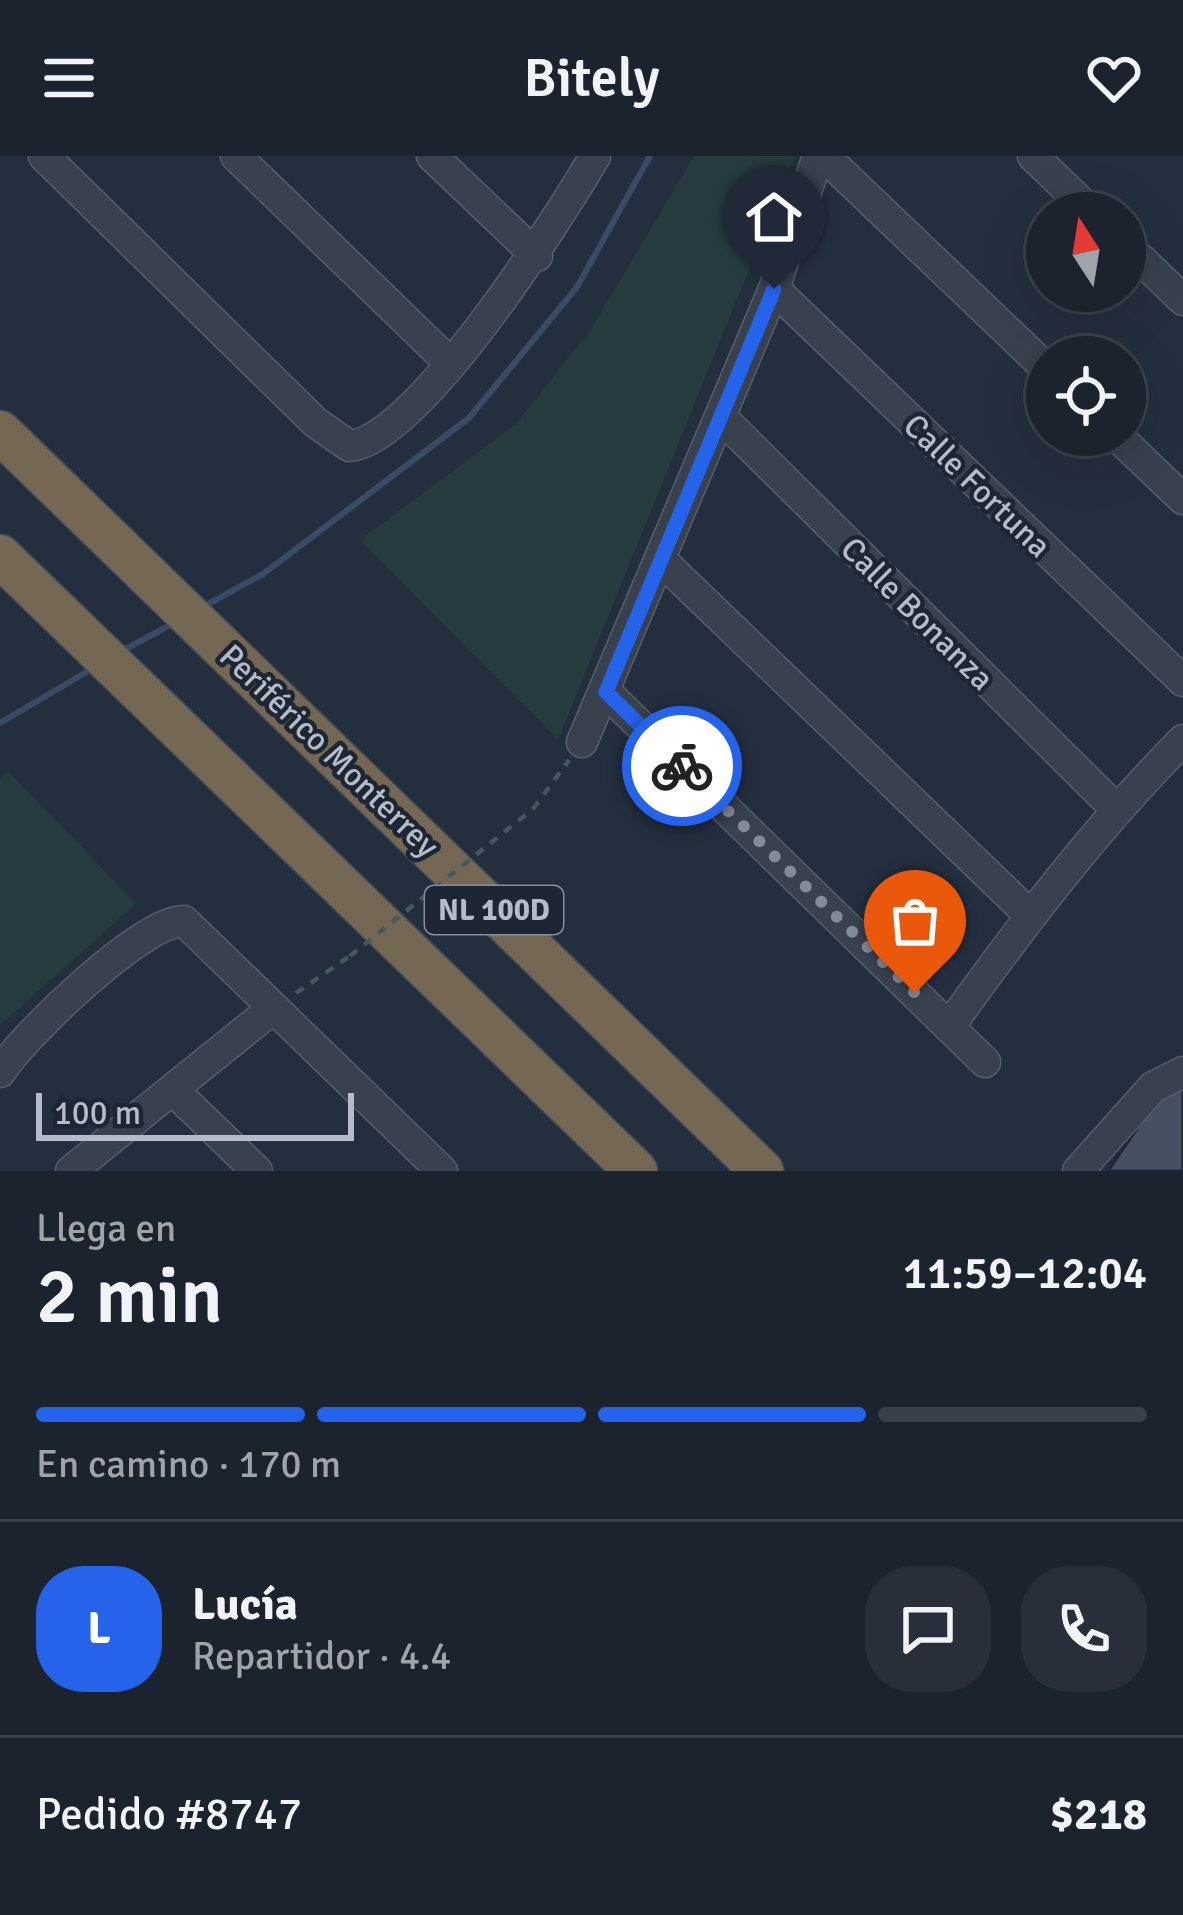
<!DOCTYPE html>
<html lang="es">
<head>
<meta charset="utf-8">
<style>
	:root { --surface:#1b232e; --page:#282f3a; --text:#f1f3f6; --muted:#a0a4aa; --line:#39404a; --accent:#2563eb }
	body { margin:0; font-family:Signika,sans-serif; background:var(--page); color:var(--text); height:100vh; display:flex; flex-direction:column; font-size:45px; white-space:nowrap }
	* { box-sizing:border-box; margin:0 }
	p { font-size:39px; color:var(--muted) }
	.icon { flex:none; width:66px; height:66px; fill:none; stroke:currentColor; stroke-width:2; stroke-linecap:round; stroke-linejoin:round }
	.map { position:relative; height:1015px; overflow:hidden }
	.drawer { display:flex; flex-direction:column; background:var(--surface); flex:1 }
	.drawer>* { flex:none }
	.needle { width:78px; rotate:348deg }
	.fabs { position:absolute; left:1026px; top:36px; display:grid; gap:24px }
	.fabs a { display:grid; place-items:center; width:120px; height:120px; border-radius:50%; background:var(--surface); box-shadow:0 12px 48px #0002,0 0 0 3px var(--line); font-size:60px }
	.scale { position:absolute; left:36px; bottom:30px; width:318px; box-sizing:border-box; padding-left:12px; border:6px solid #b4bcc9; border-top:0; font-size:33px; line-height:42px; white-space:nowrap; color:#b4bcc9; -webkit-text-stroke:9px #1d2633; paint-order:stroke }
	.pin { position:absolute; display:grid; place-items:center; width:102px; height:102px; color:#fff; margin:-123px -51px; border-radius:50% 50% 50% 0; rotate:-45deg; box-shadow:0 0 12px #0007 }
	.pin .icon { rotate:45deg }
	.courier { position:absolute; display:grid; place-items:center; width:120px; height:120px; margin:-60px; border:9px solid #2563eb; border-radius:50%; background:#fff; color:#222; box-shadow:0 3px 15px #0007 }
	.head em { font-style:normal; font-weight:600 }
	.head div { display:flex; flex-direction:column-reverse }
	.head { display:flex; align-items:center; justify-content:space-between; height:204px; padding:0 36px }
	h1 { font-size:78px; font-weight:600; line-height:90px }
	.bar { display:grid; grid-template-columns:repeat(4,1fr); gap:18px 12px; align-content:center; height:144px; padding:0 36px }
	.bar i { height:15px; border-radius:9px; background:var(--line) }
	.bar .current { background:var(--accent) }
	.bar p { grid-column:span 4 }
	.line { display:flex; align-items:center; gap:30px; padding:0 36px; border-top:3px solid var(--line) }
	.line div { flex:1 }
	.round { display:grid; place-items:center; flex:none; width:126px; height:126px; border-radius:48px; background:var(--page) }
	header { display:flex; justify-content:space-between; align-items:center; height:156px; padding:0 36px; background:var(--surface); font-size:54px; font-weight:600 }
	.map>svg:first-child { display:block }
</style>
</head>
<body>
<header><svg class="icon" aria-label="menu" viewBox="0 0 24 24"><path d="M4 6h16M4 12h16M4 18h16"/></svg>Bitely<svg class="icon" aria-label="heart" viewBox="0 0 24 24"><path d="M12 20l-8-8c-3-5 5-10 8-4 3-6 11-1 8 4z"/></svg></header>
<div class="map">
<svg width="1183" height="1015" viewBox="0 0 1183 1015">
	<rect width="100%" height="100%" fill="#242f3e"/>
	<!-- green -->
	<g fill="#263c3f">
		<path d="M 694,0 L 795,0 L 558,584 L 360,384 L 516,268 L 591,173 Z"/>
		<path d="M 8,615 L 136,748 L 0,869 L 0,623 Z"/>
	</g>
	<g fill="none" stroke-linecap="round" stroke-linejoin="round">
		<!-- stream -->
		<g stroke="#394c67" stroke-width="6">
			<path d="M 201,452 L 263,418 L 469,262 L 577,131 L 650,0"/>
			<path d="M 122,495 L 174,467"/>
			<path d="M 0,567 L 95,511"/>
		</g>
	</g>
	<!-- building -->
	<path fill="#455162" stroke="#1f2835" stroke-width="3" d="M 1177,914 L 1183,918 L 1183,1015 L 1108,1015 Z"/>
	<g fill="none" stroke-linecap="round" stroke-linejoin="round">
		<!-- minor casing -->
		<g stroke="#565f6c" stroke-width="33">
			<g id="minor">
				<path d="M 44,0 L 315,266 L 349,290 C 417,286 561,59 595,0"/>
				<path d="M 236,0 L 451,208"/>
				<path d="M 432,0 L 537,100"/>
				<path d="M 824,0 L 1047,213"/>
				<path d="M 1033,0 L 1092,57"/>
				<path d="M 1125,88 L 1183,144"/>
				<path d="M 774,133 L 1183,525"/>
				<path d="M 721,261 L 1115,652"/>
				<path d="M 1116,279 L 1183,343"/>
				<path d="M 662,405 L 1029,758"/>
				<path d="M 606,536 L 985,906"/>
				<path d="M 582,586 L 774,133 L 818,0"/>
				<path d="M 949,871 C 1022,769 1095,673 1183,584"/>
				<path d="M 0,916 C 23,880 143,764 184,765 L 442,1015"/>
				<path d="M 175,936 L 257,1015"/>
				<path d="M 71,1015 L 271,854"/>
				<path d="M 1078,1015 L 1153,931 L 1183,916"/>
			</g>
		</g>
		<!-- highway casing -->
		<g stroke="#434c59" stroke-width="45">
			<g id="highway">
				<path d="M 0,276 L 762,1015"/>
				<path d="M 0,400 L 636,1015"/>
			</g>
		</g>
		<!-- path -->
		<g stroke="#44595c" stroke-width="4.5" stroke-dasharray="9 9" stroke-linecap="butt">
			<path d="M 533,653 L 569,604"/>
			<path d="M 296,837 L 350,800"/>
		</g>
		<!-- minor -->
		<use href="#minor" stroke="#38414e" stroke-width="30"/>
		<!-- highway -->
		<use href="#highway" stroke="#746855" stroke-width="42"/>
		<!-- path-bridge -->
		<path stroke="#44595c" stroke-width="4.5" stroke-dasharray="9 9" stroke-linecap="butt" d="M 350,800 L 533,653"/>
	</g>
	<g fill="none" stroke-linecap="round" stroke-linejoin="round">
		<!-- done -->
		<path stroke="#828b98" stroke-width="12" stroke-dasharray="0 21.6" d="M 682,610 L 915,837"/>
		<!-- route -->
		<path stroke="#2563eb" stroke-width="15" d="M 682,610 L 606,536 L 774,133"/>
	</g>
	<g text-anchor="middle" stroke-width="9" stroke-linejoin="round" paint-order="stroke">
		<!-- shield labels -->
		<rect fill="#1d2633" stroke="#878f9c" stroke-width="3" x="425" y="730" width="138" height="48" rx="9"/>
		<g font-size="30" font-weight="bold" fill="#b4bcc9">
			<text x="494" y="764">NL 100D</text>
		</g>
		<!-- street labels -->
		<g font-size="33" fill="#b4bcc9" stroke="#1d2633">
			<text transform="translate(978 329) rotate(44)" y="12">Calle Fortuna</text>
			<text transform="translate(918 457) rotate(45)" y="12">Calle Bonanza</text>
			<text transform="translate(330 594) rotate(44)" y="12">Periférico Monterrey</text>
		</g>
	</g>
</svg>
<div class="fabs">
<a><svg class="needle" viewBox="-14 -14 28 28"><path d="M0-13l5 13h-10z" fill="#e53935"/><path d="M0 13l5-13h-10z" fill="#a0a4aa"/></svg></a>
<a><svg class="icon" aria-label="locate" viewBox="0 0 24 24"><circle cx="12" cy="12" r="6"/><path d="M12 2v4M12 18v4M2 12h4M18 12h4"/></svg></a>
</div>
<div class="scale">100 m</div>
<div class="pin" style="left:915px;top:837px;background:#ea580c"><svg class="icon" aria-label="bag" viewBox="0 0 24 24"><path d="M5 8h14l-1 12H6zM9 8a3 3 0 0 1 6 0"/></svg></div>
<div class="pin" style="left:774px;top:133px;background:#1f2937"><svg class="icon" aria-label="home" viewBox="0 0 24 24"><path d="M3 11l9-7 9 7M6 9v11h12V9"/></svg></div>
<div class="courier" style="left:682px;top:610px"><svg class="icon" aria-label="bike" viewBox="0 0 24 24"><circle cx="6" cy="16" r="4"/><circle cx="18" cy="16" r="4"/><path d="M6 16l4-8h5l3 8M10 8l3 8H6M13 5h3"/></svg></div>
</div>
<section class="drawer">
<div class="head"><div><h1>2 min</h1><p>Llega en</p></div><em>11:59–12:04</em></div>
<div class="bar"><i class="current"></i><i class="current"></i><i class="current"></i><i></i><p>En camino · 170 m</p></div>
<div class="line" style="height:216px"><b class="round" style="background:var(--accent);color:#fff">L</b><div><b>Lucía</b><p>Repartidor · 4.4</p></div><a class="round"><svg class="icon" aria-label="chat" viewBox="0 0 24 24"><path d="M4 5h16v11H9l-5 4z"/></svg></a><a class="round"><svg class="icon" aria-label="phone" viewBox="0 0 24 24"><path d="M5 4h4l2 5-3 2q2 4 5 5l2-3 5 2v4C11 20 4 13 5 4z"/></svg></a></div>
<div class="line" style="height:156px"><div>Pedido #8747</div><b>$218</b></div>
</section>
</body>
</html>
